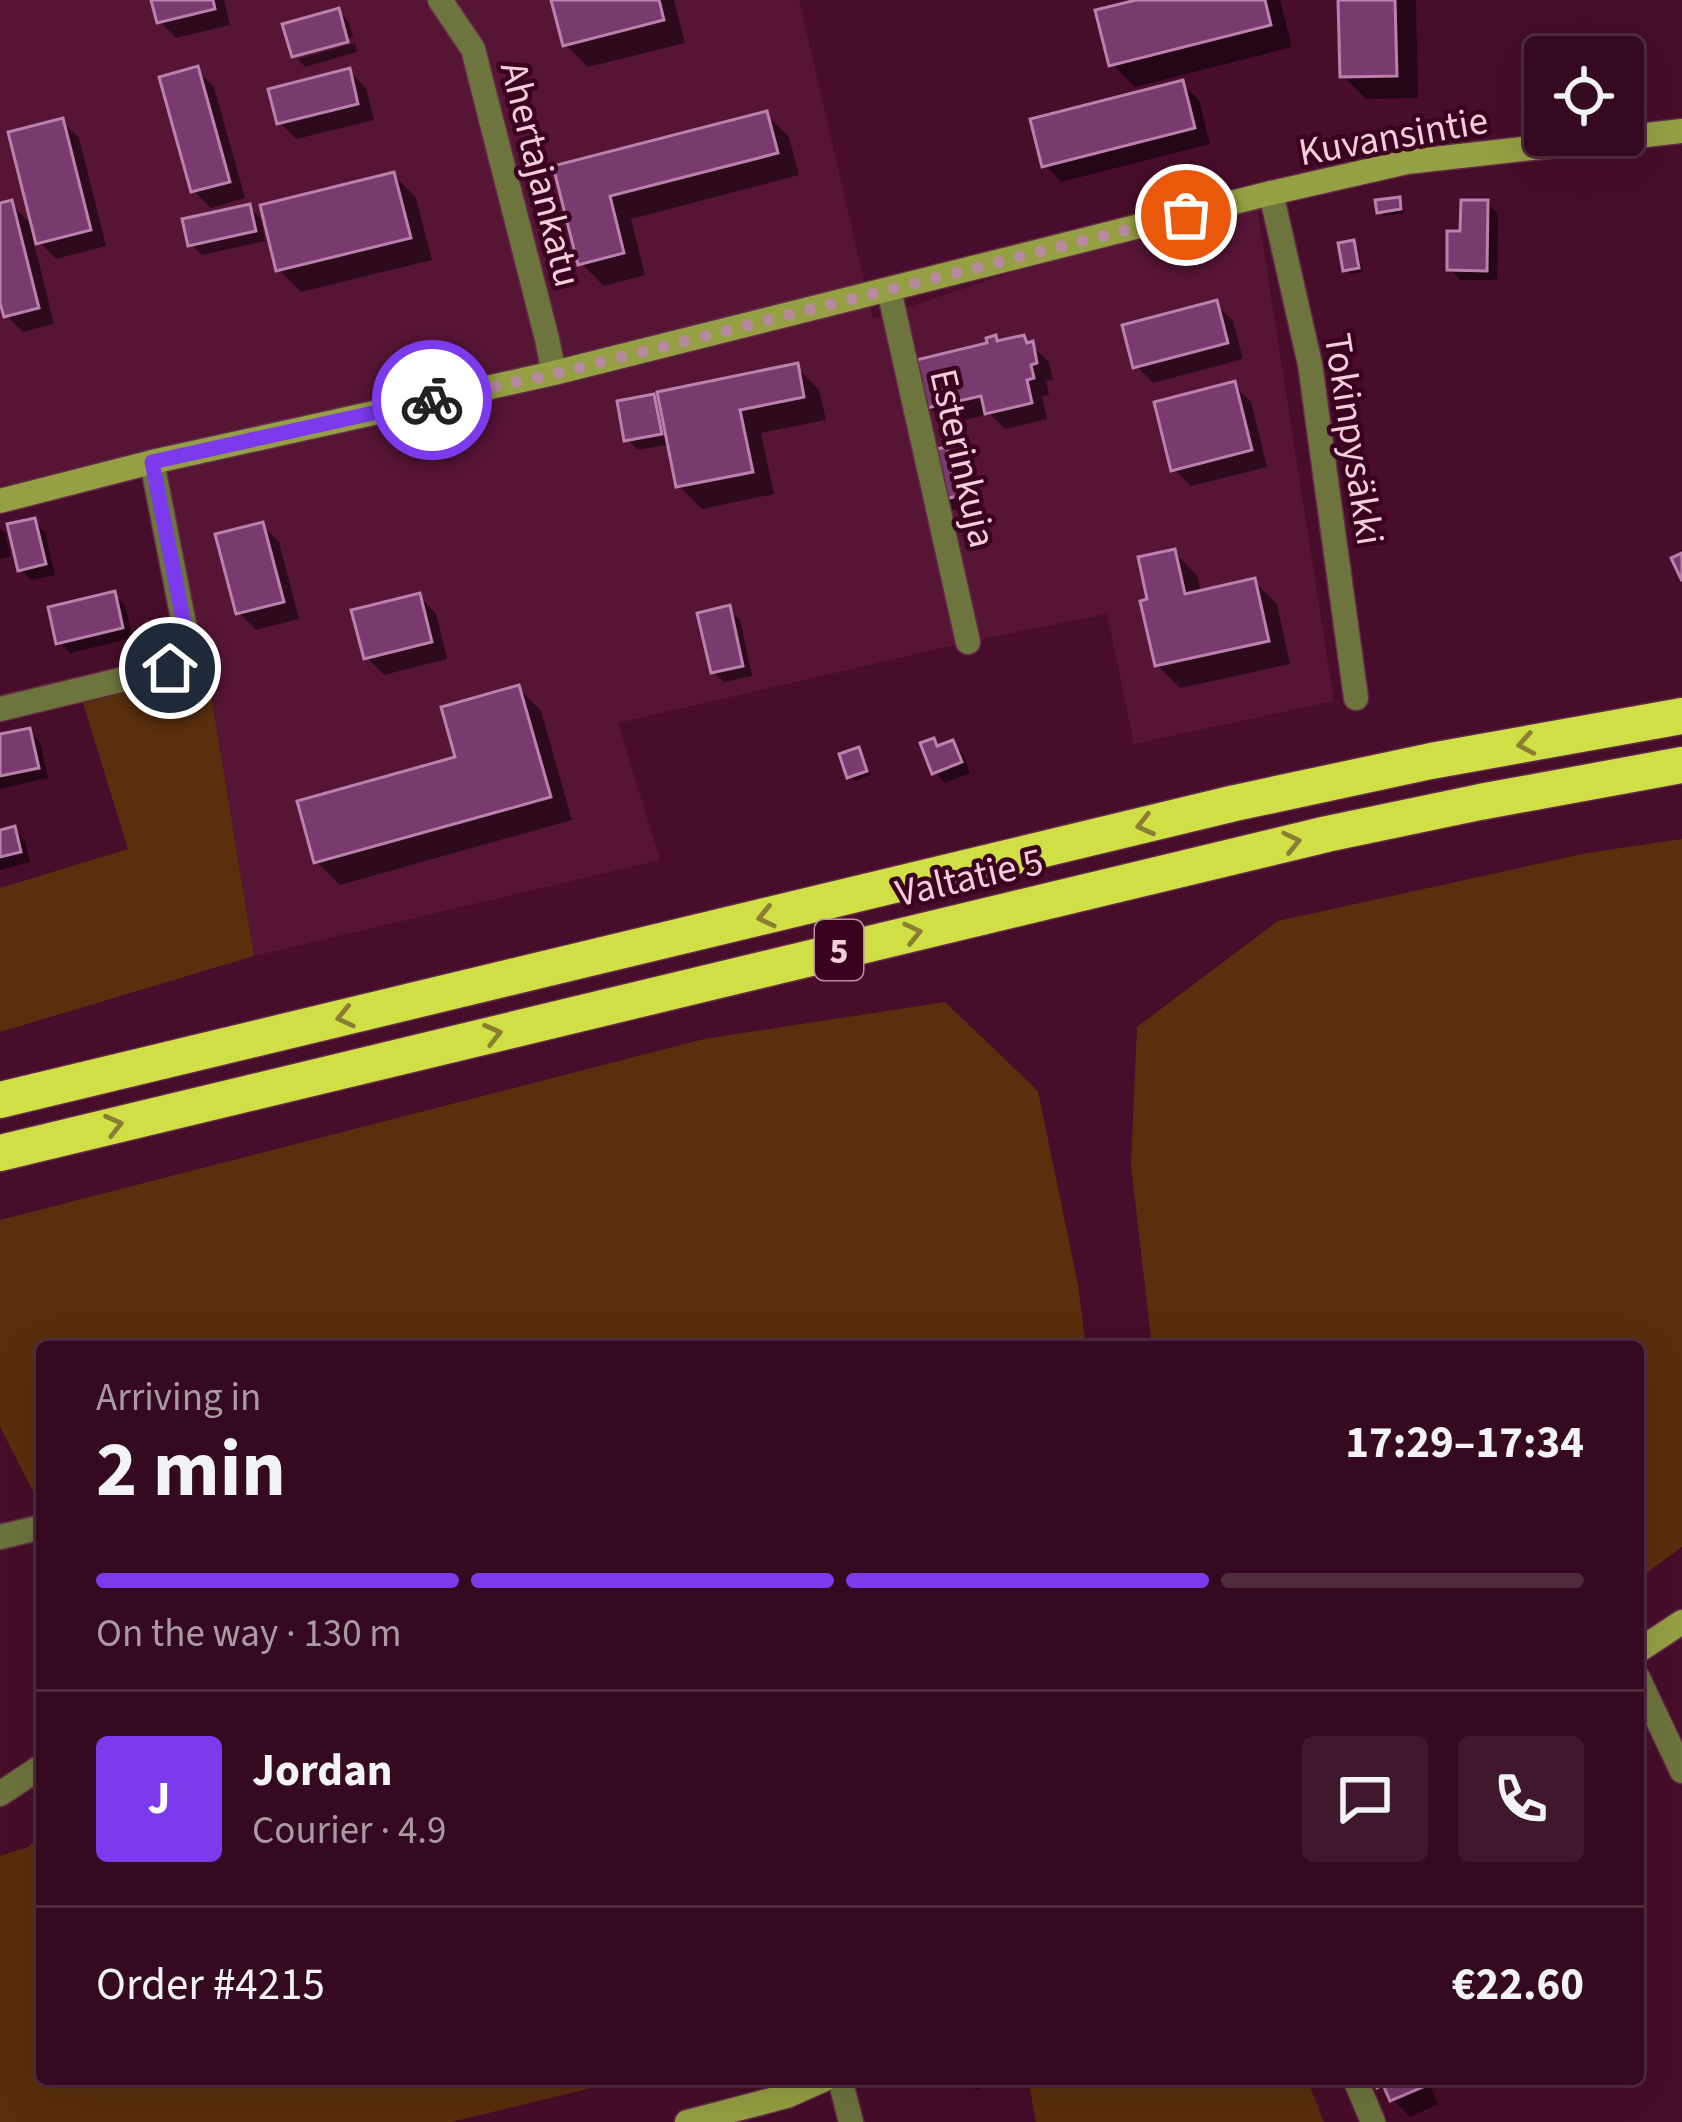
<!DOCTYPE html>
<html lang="en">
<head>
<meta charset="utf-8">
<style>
	:root { --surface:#350a20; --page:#40182d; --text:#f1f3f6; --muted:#aa9aa5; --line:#4f2b3e; --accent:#7c3aed }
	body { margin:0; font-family:"Source Sans 3",sans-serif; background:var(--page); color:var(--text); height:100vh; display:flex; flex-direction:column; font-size:45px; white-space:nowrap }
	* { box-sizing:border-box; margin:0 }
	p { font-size:39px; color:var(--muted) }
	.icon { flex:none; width:66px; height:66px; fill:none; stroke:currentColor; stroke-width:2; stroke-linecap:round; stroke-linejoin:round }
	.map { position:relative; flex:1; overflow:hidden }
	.details { position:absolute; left:36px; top:1341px; width:1608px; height:744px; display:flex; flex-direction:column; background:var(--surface); border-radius:12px; box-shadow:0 12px 48px #0002,0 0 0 3px var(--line) }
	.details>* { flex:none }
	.fabs { position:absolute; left:1524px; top:36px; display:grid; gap:24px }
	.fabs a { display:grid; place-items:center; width:120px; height:120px; border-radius:12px; background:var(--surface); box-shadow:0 12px 48px #0002,0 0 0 3px var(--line); font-size:60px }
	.pin { position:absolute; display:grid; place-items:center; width:102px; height:102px; color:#fff; margin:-51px; border:6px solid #fff; border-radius:50%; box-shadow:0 3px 12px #0007 }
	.courier { position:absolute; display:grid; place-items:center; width:120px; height:120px; margin:-60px; border:9px solid #7c3aed; border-radius:50%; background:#fff; color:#222; box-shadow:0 3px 15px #0007 }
	.headline em { font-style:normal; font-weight:700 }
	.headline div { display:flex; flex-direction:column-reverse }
	.headline { display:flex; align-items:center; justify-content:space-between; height:204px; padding:0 60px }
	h1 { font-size:78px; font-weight:700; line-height:90px }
	.bar { display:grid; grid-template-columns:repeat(4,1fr); gap:18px 12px; align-content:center; height:144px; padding:0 60px }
	.bar i { height:15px; border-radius:9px; background:var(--line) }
	.bar .selected { background:var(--accent) }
	.bar p { grid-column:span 4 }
	.line { display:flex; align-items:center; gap:30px; padding:0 60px; border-top:3px solid var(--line) }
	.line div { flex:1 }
	.round { display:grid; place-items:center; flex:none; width:126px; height:126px; border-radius:12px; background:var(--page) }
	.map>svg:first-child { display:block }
</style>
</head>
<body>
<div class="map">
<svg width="1682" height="2122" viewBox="0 0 1682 2122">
	<rect width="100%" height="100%" fill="#470d2a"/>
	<!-- built -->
	<path fill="#571536" d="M 0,0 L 799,0 L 873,319 L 1045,261 L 1257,206 L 1334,701 L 1134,744 L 1107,614 L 968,642 L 618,723 L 660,860 L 254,956 L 207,671 L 166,470 L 0,512 Z"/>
	<!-- green -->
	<g fill="#592f0d">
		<path d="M 207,671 L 254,956 L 0,1032 L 0,888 L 128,849 L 83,703 Z"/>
		<path d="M 1682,839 L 1682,1547 L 1638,1579 L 1638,1347 L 1152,1347 L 1131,1166 L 1137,1027 L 1278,921 L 1587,853 Z"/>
		<path d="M 945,1002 L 1038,1091 L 1078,1285 L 1086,1347 L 42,1347 L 42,1496 L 35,1495 L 0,1427 L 0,1220 L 704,1039 Z"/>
		<path d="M 42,1835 L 42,2079 L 629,2079 L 451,2122 L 0,2122 L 0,1856 L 28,1847 Z"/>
		<path d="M 1028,2079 L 1307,2079 L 1324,2122 L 1036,2122 Z"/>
	</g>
	<!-- shadow -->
	<g fill="#0007">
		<path d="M 154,0 L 224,0 L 230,25 L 176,38 L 159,21 Z"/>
		<path d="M 554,0 L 674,0 L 685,43 L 588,67 L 565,44 Z"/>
		<path d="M 1148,0 L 1280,0 L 1292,47 L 1135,87 L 1112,64 Z"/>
		<path d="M 1341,0 L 1416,0 L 1418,98 L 1366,99 L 1343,76 Z"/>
		<path d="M 338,11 L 349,22 L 353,37 L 297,53 L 297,59 L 286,26 Z"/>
		<path d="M 355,43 L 357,52 L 305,67 L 298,59 Z"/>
		<path d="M 197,70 L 214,87 L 245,198 L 211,208 L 194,191 Z"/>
		<path d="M 349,71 L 366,88 L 374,120 L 296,139 L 279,122 Z"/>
		<path d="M 1182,83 L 1199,100 L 1210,144 L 1061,182 L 1045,165 Z"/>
		<path d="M 766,114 L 789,137 L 799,175 L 631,219 L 645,275 L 604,286 L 581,263 L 557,168 Z"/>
		<path d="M 62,121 L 79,138 L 106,246 L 56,259 L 32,235 L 54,324 L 23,332 L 6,315 L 0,290 L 0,206 L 11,204 L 35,228 Z"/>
		<path d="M 394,175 L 416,198 L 432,260 L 301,292 L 278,269 Z"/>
		<path d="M 1399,200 L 1403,204 L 1404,213 L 1384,216 L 1380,211 Z"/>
		<path d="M 1487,203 L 1498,214 L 1497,280 L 1460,280 L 1450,269 Z"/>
		<path d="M 249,207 L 261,219 L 265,241 L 202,255 L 191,244 Z"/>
		<path d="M 1353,243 L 1358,248 L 1362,272 L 1350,274 L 1346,269 Z"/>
		<path d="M 1216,304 L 1233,321 L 1243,359 L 1153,383 L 1136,366 Z"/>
		<path d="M 1024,338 L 1049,362 L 1053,380 L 1046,381 L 1049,395 L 1042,396 L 1047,419 L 1005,429 L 990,414 L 946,424 L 929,407 L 995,339 L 1000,343 Z"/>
		<path d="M 797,367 L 819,390 L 826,420 L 761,433 L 774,494 L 702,509 L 679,486 L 671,444 L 638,450 L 627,439 L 653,397 L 663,407 Z"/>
		<path d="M 1234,385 L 1251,402 L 1267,467 L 1191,486 L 1174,469 Z"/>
		<path d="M 946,450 L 957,461 L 967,507 L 950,511 L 939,500 Z"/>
		<path d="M 34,521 L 45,532 L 55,575 L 31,580 L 21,570 Z"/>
		<path d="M 262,525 L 279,542 L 299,619 L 256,630 L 239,613 Z"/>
		<path d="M 0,529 L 5,533 L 11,556 L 0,559 Z"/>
		<path d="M 1174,552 L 1197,575 L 1201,593 L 1254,581 L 1277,604 L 1290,664 L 1180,688 L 1157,665 L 1150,602 Z"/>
		<path d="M 114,594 L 125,605 L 133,638 L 70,653 L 59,642 Z"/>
		<path d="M 419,596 L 436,613 L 447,659 L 384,675 L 367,658 Z"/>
		<path d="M 729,609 L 740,620 L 752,676 L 724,682 L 713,672 Z"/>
		<path d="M 519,688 L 541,711 L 572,820 L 340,885 L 317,862 L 459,759 Z"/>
		<path d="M 29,731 L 40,742 L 48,778 L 0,789 L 0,737 Z"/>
		<path d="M 933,741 L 940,748 L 952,744 L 963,754 L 970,773 L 945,783 L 935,772 Z"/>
		<path d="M 858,751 L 862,755 L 870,775 L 855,781 L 850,776 Z"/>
		<path d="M 14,829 L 25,840 L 30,862 L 0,870 L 0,833 Z"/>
		<path d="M 969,2079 L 987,2079 L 989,2085 L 976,2090 Z"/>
		<path d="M 1376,2079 L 1427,2079 L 1438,2104 L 1410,2117 L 1379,2086 Z"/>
	</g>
	<!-- building -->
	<g fill="#793a6d" stroke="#ba81ad" stroke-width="3">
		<path d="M 151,0 L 213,0 L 215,9 L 157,23 Z"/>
		<path d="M 551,0 L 659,0 L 664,20 L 563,46 Z"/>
		<path d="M 1136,0 L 1265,0 L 1271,25 L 1109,66 L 1095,10 Z"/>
		<path d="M 1338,0 L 1395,0 L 1397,76 L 1340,77 Z"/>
		<path d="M 339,8 L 348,42 L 292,57 L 282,24 Z"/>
		<path d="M 198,66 L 230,182 L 191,192 L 159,77 Z"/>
		<path d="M 350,68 L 358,104 L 277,124 L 268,89 Z"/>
		<path d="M 1183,80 L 1195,128 L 1042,167 L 1030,119 Z"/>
		<path d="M 767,111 L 778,153 L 610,196 L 624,253 L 578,265 L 553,166 Z"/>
		<path d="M 63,118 L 91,230 L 36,244 L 8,132 Z"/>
		<path d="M 394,172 L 411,238 L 276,271 L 260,205 Z"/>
		<path d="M 1400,197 L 1401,209 L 1377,213 L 1375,200 Z"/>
		<path d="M 12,200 L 39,308 L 4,317 L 0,303 L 0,203 Z"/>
		<path d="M 1461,200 L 1488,200 L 1487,271 L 1447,270 L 1447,231 L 1460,231 Z"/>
		<path d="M 250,204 L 256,231 L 188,246 L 182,219 Z"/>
		<path d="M 1354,240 L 1359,268 L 1343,271 L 1338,243 Z"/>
		<path d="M 1217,300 L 1228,343 L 1133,368 L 1122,325 Z"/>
		<path d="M 996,335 L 997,341 L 1024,335 L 1027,343 L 1033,341 L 1037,363 L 1031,365 L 1034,378 L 1027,380 L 1032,403 L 985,414 L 981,396 L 927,408 L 916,360 L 987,343 L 986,338 Z"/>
		<path d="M 798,363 L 804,397 L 740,410 L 753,472 L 676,487 L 657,392 Z"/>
		<path d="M 1235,381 L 1252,450 L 1171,471 L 1154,402 Z"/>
		<path d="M 654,394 L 662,434 L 624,441 L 617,401 Z"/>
		<path d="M 947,447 L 958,496 L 936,501 L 925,451 Z"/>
		<path d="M 35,518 L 46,564 L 18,571 L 7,524 Z"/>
		<path d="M 263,522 L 284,602 L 236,614 L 215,534 Z"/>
		<path d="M 1175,549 L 1185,594 L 1255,578 L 1269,641 L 1155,666 L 1140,601 L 1147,599 L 1138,557 Z"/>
		<path d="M 1682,553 L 1682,581 L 1671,558 Z"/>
		<path d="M 115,591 L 123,628 L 56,644 L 48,607 Z"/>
		<path d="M 420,593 L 432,642 L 364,659 L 351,610 Z"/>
		<path d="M 730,605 L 743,666 L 711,673 L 697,613 Z"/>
		<path d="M 519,685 L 551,797 L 314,863 L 297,801 L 455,757 L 441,707 Z"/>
		<path d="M 30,728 L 39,768 L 0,776 L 0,734 Z"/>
		<path d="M 934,738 L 937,746 L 953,740 L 962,762 L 932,774 L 920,743 Z"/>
		<path d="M 859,747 L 867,771 L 847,778 L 839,754 Z"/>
		<path d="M 15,826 L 21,852 L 0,857 L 0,830 Z"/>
		<path d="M 1373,2079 L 1420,2079 L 1423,2087 L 1390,2101 L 1383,2085 L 1377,2088 Z"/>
	</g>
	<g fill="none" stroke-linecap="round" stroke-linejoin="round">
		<!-- street casing -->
		<g stroke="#632c46" stroke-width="27">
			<g id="street">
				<path d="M 440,0 L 473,49 L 547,339 L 554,373"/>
				<path d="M 1271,193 L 1310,364 L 1356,698"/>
				<path d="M 889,290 L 968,642"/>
				<path d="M 0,709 L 170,668 L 186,634 L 152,462"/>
				<path d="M 0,1537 L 42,1527"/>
				<path d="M 1638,1678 L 1682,1771"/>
				<path d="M 0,1794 L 42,1766"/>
				<path d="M 840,2079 L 851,2122"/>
				<path d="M 1355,2079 L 1373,2122"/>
			</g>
		</g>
		<!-- secondary casing -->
		<g stroke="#632c46" stroke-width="27">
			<g id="secondary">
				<path d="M 0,501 L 152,462 L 554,373 L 1271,193 L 1407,162 L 1682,131"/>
				<path d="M 1638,1651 L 1682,1622"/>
				<path d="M 687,2122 L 787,2096 L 825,2079"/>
			</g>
		</g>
		<!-- highway casing -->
		<g stroke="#632c46" stroke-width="39">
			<g id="highway">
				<path d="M 0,1100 L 1235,803 L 1431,761 L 1682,716"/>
				<path d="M 0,1153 L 1327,834 L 1480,802 L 1682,765"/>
			</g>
		</g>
		<!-- street -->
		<use href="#street" stroke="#6d743d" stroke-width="24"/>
		<!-- secondary -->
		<use href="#secondary" stroke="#959f43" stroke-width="24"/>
		<!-- highway -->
		<use href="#highway" stroke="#d0df45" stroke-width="36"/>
	</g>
	<!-- one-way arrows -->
	<defs><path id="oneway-chevron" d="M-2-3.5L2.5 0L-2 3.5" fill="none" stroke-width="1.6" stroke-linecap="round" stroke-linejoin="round" transform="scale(3)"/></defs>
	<g stroke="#8d7c34">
		<use href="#oneway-chevron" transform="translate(1526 744) rotate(170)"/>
		<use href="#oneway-chevron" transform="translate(1145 825) rotate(166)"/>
		<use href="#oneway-chevron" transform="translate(1292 842) rotate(-13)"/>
		<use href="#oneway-chevron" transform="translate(766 917) rotate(167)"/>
		<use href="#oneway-chevron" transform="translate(913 933) rotate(-13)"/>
		<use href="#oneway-chevron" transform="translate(345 1017) rotate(167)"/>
		<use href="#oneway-chevron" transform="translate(493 1034) rotate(-14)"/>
		<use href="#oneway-chevron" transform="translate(114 1125) rotate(-14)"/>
	</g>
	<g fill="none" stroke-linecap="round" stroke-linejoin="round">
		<!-- done -->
		<path stroke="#b78a9d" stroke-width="12" stroke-dasharray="0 21.6" d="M 432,400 L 554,374 L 1186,215"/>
		<!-- route -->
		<path stroke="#7c3aed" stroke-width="15" d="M 170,668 L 186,634 L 152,462 L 432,400"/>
	</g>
	<g text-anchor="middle" stroke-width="9" stroke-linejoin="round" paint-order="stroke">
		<!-- shield labels -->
		<rect fill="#3b0220" stroke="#bc90a3" stroke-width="3" x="815" y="920" width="48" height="60" rx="9"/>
		<g font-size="36" font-weight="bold" fill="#f4cddb">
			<text x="839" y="963">5</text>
		</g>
		<!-- street labels -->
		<g font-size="39" fill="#f4cddb" stroke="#3b0220">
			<text transform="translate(1393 135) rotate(-10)" y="14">Kuvansintie</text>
			<text transform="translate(542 174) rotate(76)" y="14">Ahertajankatu</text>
			<text transform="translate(1355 439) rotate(81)" y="14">Tokinpysäkki</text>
			<text transform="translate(964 458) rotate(77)" y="14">Esterinkuja</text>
			<text transform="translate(969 876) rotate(-13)" y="14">Valtatie 5</text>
		</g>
	</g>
</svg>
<div class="fabs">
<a><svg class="icon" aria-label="locate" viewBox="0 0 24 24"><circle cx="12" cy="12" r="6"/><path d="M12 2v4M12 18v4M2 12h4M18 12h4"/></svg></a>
</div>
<div class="pin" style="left:1186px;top:215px;background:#ea580c"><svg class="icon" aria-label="bag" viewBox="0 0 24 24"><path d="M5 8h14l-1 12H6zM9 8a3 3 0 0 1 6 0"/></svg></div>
<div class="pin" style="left:170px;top:668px;background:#1f2937"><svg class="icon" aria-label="home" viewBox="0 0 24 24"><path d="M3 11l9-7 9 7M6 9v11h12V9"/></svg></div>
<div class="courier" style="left:432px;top:400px"><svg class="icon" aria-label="bike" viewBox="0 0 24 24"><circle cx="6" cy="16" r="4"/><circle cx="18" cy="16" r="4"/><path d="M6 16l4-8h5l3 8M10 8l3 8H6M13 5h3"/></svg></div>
<section class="details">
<div class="headline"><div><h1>2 min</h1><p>Arriving in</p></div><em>17:29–17:34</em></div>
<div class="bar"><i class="selected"></i><i class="selected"></i><i class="selected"></i><i></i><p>On the way · 130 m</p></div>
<div class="line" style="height:216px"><b class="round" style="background:var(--accent);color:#fff">J</b><div><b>Jordan</b><p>Courier · 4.9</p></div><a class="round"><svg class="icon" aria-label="chat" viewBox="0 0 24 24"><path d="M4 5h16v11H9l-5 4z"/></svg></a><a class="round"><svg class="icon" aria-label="phone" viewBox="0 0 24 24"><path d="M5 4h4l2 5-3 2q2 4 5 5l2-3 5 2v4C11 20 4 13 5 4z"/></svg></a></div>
<div class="line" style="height:156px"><div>Order #4215</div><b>€22.60</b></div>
</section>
</div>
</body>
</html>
